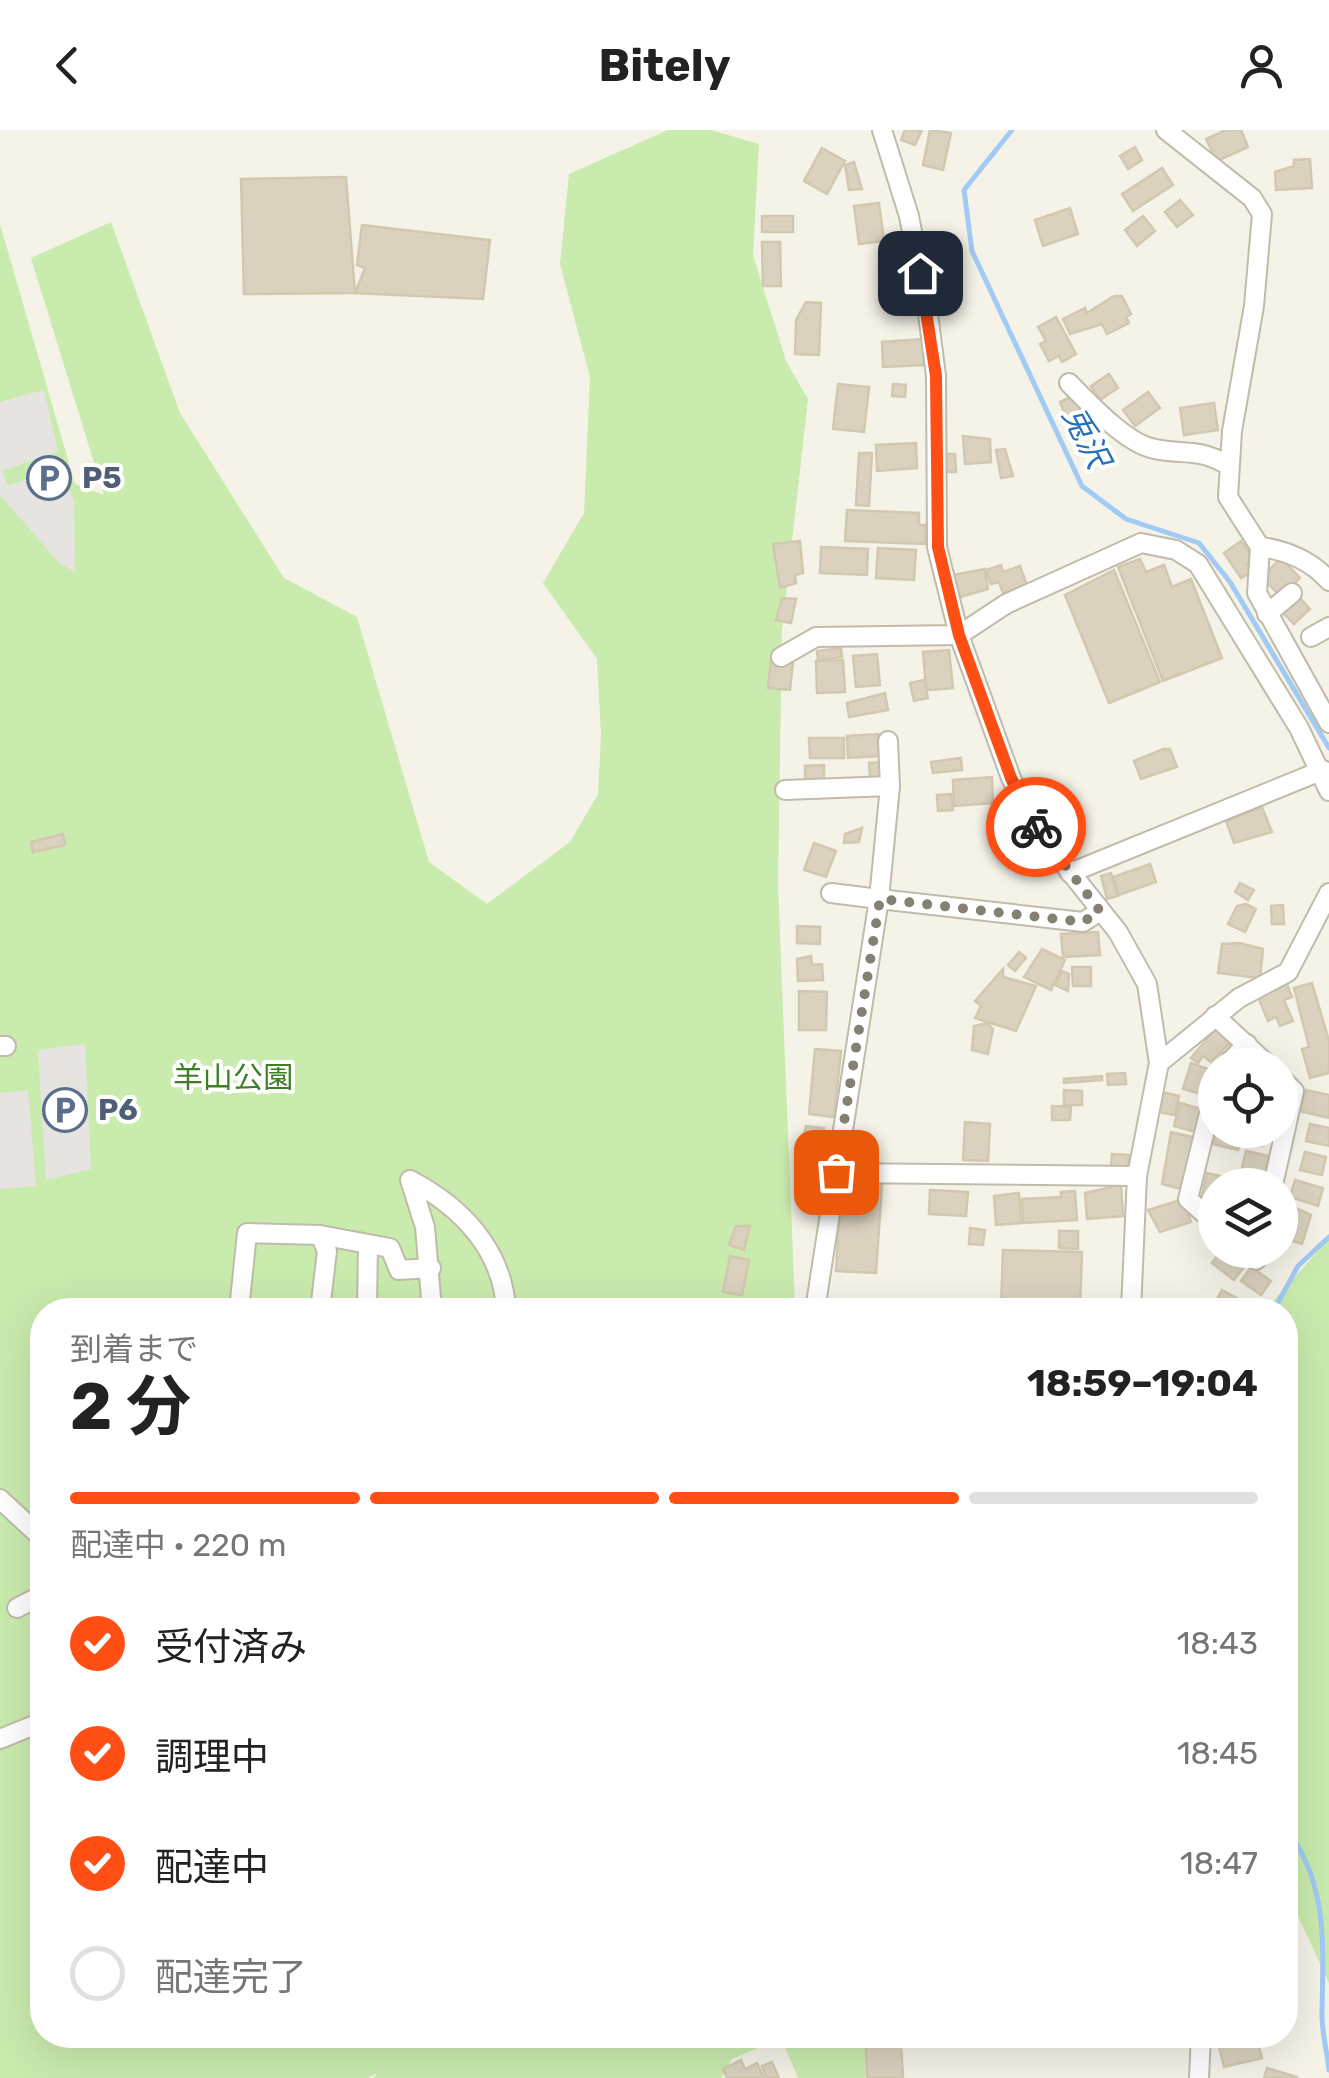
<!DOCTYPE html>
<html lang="ja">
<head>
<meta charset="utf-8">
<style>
	:root { --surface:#fff; --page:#f2f2f2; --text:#222; --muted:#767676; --line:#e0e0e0; --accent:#ff4f15 }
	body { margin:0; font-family:Rubik,"Noto Sans JP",sans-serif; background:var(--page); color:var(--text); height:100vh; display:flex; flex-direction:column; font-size:38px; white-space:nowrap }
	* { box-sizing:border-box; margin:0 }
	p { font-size:32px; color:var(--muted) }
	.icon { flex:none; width:55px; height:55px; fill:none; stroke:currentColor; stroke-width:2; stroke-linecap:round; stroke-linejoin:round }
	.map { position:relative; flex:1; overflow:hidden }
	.side { position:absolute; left:30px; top:1168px; width:1268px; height:750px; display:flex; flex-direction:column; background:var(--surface); border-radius:40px; box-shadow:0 10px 40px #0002 }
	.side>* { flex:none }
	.controls { position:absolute; left:1198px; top:918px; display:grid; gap:20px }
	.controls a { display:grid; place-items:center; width:100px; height:100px; border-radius:50%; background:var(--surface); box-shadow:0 10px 40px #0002; font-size:50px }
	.pin { position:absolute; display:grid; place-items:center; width:85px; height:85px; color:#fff; margin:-42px; border-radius:20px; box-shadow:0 5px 15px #0006 }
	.courier { position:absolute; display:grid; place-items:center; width:100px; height:100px; margin:-50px; border:8px solid #ff4f15; border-radius:50%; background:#fff; color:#222; box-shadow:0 2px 12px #0007 }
	.headline em { font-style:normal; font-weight:700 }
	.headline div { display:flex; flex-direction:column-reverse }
	.headline { display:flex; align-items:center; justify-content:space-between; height:170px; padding:0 40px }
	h1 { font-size:65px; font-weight:700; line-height:75px }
	.bar { display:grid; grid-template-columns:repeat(4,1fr); gap:15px 10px; align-content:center; height:120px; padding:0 40px }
	.bar i { height:12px; border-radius:8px; background:var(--line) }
	.bar .active { background:var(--accent) }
	.bar p { grid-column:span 4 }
	ol { padding:0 40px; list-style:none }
	li { display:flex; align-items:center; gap:30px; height:110px }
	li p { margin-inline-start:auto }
	li .icon { padding:10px; border-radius:50%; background:var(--accent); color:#fff; stroke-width:4 }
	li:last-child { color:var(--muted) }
	li i { width:55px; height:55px; border:5px solid var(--line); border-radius:50% }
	header { display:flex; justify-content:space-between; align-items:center; height:130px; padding:0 40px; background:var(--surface); font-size:45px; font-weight:700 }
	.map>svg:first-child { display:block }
</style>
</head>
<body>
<header><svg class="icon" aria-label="back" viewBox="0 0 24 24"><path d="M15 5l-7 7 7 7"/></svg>Bitely<svg class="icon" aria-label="person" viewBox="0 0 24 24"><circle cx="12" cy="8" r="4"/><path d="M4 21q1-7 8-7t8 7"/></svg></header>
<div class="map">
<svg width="1329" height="1948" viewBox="0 0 1329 1948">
	<rect width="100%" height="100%" fill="#f5f2e8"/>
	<!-- green -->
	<g fill="#caebae">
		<path d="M 668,0 L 711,0 L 759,14 L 753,125 L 786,231 L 808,269 L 782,500 L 778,756 L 795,1176 L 792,1180 L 42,1180 L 42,1905 L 866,1905 L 865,1948 L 798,1948 L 781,1908 L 732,1929 L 721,1948 L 374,1948 L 377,1943 L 368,1948 L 0,1948 L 0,94 L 75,354 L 104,365 L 31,128 L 111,92 L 180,283 L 284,448 L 357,487 L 429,732 L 487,774 L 570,712 L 598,664 L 601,605 L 597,529 L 543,453 L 584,383 L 590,247 L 560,134 L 569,44 Z"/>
		<path d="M 1329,1109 L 1329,1853 L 1285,1758 L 1285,1180 L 1265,1180 Z"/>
	</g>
	<!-- parking -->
	<g fill="#e6e4e0">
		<path d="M 44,260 L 58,321 L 2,341 L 8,355 L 62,339 L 74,371 L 75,442 L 59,433 L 0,365 L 0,272 Z"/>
		<path d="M 85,914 L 91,1039 L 46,1050 L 38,920 Z"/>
		<path d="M 28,960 L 36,1056 L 0,1059 L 0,963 Z"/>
	</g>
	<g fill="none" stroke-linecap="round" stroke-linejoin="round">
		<!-- stream -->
		<g stroke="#a1caf5" stroke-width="5">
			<path d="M 1012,0 L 964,60 L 972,121 L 1082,356 L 1126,389 L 1199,413 L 1230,452 L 1329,618"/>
			<path d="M 1274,1180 L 1298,1136 L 1329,1107"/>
			<path d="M 1285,1697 C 1329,1753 1323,1816 1322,1885 C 1322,1903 1327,1922 1329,1940"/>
		</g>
	</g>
	<!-- building -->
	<g fill="#dad2bf" stroke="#d2c8af" stroke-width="2.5">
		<path d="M 905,0 L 922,0 L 915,15 L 901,10 Z"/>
		<path d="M 930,0 L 951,3 L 943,40 L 923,35 Z"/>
		<path d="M 1226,0 L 1241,0 L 1248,17 L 1217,31 L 1206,9 Z"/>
		<path d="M 1135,17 L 1142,30 L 1128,39 L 1120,26 Z"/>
		<path d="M 822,18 L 845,31 L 827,64 L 804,51 Z"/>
		<path d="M 1310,29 L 1312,58 L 1276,60 L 1275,42 L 1294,36 L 1294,30 Z"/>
		<path d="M 854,32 L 862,59 L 849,60 L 845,35 Z"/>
		<path d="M 1162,38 L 1173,55 L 1133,81 L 1122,64 Z"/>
		<path d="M 346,47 L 355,163 L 244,164 L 241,49 Z"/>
		<path d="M 1180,70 L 1193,85 L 1177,97 L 1165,82 Z"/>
		<path d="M 879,73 L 884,111 L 859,114 L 854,76 Z"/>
		<path d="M 1070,78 L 1078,104 L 1043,116 L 1035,90 Z"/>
		<rect x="762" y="86" width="31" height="16"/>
		<path d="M 1143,86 L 1155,101 L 1137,116 L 1125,100 Z"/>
		<path d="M 362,95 L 490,110 L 483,169 L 355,163 L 365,138 L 357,135 Z"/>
		<path d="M 762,112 L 780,112 L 781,156 L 763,156 Z"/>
		<path d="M 1114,166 L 1122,166 L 1131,184 L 1126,187 L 1129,193 L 1107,204 L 1102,194 L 1070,204 L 1063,189 L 1085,178 L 1087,183 Z"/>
		<path d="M 806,172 L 821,173 L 819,225 L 795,224 L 796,190 Z"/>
		<path d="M 1056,187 L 1076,224 L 1062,232 L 1059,226 L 1049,231 L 1040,214 L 1046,211 L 1038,197 Z"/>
		<path d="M 923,209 L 925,235 L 883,237 L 882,212 Z"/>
		<path d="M 1109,244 L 1118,258 L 1100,270 L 1091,256 Z"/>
		<path d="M 838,254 L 869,257 L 864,302 L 833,299 Z"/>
		<path d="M 893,254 L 906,255 L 905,267 L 892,266 Z"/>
		<path d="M 1148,262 L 1160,278 L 1135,296 L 1123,280 Z"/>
		<path d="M 1073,266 L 1088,296 L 1072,303 L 1060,272 Z"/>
		<path d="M 1214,273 L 1218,300 L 1184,305 L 1180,278 Z"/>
		<path d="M 963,306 L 990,309 L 991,332 L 965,334 Z"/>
		<path d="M 916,313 L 917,338 L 877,341 L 876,315 Z"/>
		<path d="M 1005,319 L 1013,346 L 1001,348 L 996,320 Z"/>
		<path d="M 859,323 L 872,323 L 869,376 L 856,375 Z"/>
		<path d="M 944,324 L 955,324 L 956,342 L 945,342 Z"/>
		<path d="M 847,380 L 919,383 L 919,395 L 926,395 L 925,414 L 845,411 Z"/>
		<path d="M 800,411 L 803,443 L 795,445 L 796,453 L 780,458 L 773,414 Z"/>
		<path d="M 1241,411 L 1254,429 L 1247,434 L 1252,442 L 1241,448 L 1224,423 Z"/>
		<path d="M 821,417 L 868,419 L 867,445 L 820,443 Z"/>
		<path d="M 878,418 L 916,420 L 914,450 L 876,448 Z"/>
		<path d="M 1281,428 L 1300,448 L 1281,467 L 1262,447 Z"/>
		<path d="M 1140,429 L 1146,442 L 1164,435 L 1172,457 L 1191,449 L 1222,528 L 1163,551 L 1118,437 Z"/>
		<path d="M 1001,435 L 1003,442 L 1020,436 L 1027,455 L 1003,463 L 999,452 L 991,454 L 986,440 Z"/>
		<path d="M 985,439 L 988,459 L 957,468 L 953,445 Z"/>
		<path d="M 1114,440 L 1160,552 L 1109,573 L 1065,465 Z"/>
		<path d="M 1299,467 L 1310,479 L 1294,494 L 1283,483 Z"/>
		<path d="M 782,468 L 796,469 L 791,493 L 776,490 Z"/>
		<path d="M 841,518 L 842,527 L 818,530 L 817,521 Z"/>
		<path d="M 949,520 L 953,558 L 930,560 L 926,558 L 923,522 Z"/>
		<path d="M 877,524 L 880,555 L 856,557 L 853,526 Z"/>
		<path d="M 771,530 L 793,532 L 790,560 L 768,558 Z"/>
		<path d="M 843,530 L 845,562 L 817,563 L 816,531 Z"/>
		<path d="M 924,550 L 928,568 L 914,571 L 910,553 Z"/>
		<path d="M 885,563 L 888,580 L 849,587 L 847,573 Z"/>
		<path d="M 878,604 L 879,626 L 848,628 L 847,606 Z"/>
		<path d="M 809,608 L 844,608 L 844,628 L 810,628 Z"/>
		<path d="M 1163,619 L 1170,619 L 1177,637 L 1141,649 L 1134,631 Z"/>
		<path d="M 961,628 L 962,640 L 933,643 L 931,632 Z"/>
		<path d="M 881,632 L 882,647 L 870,647 L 869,633 Z"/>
		<path d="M 824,635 L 824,649 L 805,651 L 805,636 Z"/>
		<path d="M 992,647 L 993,673 L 954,676 L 953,650 Z"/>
		<path d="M 951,664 L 953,680 L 938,681 L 937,665 Z"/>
		<path d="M 1262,677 L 1272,702 L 1234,713 L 1226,691 Z"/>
		<path d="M 862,698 L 859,712 L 844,713 L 845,704 Z"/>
		<path d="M 63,704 L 65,715 L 33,722 L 31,712 Z"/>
		<path d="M 814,713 L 836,721 L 826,747 L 804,740 Z"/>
		<path d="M 1150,734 L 1156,752 L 1119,765 L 1113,747 Z"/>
		<path d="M 1111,743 L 1118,766 L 1107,769 L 1101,746 Z"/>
		<path d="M 1240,753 L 1254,760 L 1248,770 L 1235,762 Z"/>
		<path d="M 1246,774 L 1256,779 L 1245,802 L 1228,794 L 1237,776 Z"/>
		<path d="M 1283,775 L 1284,794 L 1272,794 L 1271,776 Z"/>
		<path d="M 797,796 L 820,797 L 820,814 L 797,813 Z"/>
		<path d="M 1098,802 L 1100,825 L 1063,827 L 1061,804 Z"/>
		<path d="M 1239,813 L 1263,819 L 1260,848 L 1218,843 L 1222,814 Z"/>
		<path d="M 1042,819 L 1065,830 L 1051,860 L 1024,847 Z"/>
		<path d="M 1019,822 L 1026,828 L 1015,841 L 1008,835 Z"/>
		<path d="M 811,826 L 812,835 L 822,834 L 823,850 L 798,851 L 797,829 Z"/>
		<path d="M 1072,837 L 1091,837 L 1091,856 L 1073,856 Z"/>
		<path d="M 1003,839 L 1003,847 L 1036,856 L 1016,901 L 975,888 L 981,876 L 975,871 Z"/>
		<path d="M 1062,841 L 1069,844 L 1068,861 L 1055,855 Z"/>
		<path d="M 1312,853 L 1329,911 L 1329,943 L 1310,948 L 1302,919 L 1309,917 L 1294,858 Z"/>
		<path d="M 1287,854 L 1292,867 L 1284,870 L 1293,891 L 1280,896 L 1276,887 L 1268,891 L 1258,867 Z"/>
		<path d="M 799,861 L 827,862 L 826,900 L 799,900 Z"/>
		<path d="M 987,893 L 993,899 L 988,924 L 972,920 L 974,896 Z"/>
		<path d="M 1217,897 L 1234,909 L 1211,932 L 1203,926 L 1198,933 L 1191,928 Z"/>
		<path d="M 815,919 L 841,921 L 834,987 L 809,984 Z"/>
		<path d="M 1191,933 L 1213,941 L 1201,964 L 1183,959 Z"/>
		<path d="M 1125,943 L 1126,954 L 1108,955 L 1107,944 Z"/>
		<path d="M 1102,946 L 1102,950 L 1064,953 L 1064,949 Z"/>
		<path d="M 1064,960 L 1082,961 L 1082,975 L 1064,975 Z"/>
		<path d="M 1306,960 L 1329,965 L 1329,988 L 1300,981 Z"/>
		<path d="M 1162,962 L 1179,966 L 1175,985 L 1158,982 Z"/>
		<path d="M 1180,973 L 1205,980 L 1199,1003 L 1174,996 Z"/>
		<path d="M 1052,976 L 1071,977 L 1070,990 L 1052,990 Z"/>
		<path d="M 965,992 L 990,994 L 988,1031 L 963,1030 Z"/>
		<path d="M 1310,994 L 1329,998 L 1329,1016 L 1306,1011 Z"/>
		<path d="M 806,996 L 824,998 L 822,1012 L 803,1010 Z"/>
		<path d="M 1217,1000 L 1244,1000 L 1238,1020 L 1213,1014 Z"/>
		<path d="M 1248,1000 L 1266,1000 L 1262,1016 L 1245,1012 Z"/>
		<path d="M 1171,1002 L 1196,1008 L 1181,1059 L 1162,1054 Z"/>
		<path d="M 1246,1021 L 1269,1026 L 1263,1051 L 1240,1046 Z"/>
		<path d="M 1305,1022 L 1326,1027 L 1322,1045 L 1300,1040 Z"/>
		<path d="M 1112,1024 L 1129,1025 L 1128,1037 L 1111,1037 Z"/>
		<path d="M 1207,1043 L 1232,1049 L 1230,1055 L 1215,1055 L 1215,1069 L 1202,1066 Z"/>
		<path d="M 1295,1050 L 1323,1058 L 1318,1076 L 1290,1067 Z"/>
		<path d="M 841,1052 L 882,1055 L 876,1143 L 836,1141 Z"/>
		<path d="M 1121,1055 L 1123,1086 L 1087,1089 L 1085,1063 Z"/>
		<path d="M 930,1060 L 968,1062 L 966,1086 L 929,1084 Z"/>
		<path d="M 1075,1061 L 1077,1090 L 1023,1093 L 1022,1069 L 1061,1067 L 1061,1062 Z"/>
		<path d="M 1019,1063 L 1021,1093 L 996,1095 L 994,1066 Z"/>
		<path d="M 1183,1069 L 1191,1092 L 1160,1102 L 1148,1080 Z"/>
		<path d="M 1280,1071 L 1311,1085 L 1302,1114 L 1280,1107 Z"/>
		<path d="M 736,1096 L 750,1096 L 744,1120 L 729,1115 Z"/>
		<path d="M 970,1098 L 985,1100 L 983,1115 L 969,1114 Z"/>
		<path d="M 1059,1101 L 1078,1101 L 1078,1119 L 1059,1118 Z"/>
		<path d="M 1003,1120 L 1082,1122 L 1080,1180 L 1001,1180 Z"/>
		<path d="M 1222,1120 L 1230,1120 L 1247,1133 L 1234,1150 L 1212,1133 Z"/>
		<path d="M 730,1126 L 749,1130 L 742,1165 L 723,1162 Z"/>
		<path d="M 1251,1137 L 1271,1151 L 1261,1165 L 1241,1151 Z"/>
		<path d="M 1222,1160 L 1253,1177 L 1251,1180 L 1212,1179 Z"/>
		<path d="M 1256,1905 L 1262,1928 L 1224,1937 L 1218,1912 Z"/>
		<path d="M 901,1914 L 903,1948 L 867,1948 L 866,1916 Z"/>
		<path d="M 741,1930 L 745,1939 L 757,1933 L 764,1948 L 727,1948 L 723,1939 Z"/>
		<path d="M 772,1932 L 779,1948 L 767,1948 L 762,1936 Z"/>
		<path d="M 1267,1938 L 1297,1947 L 1297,1948 L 1264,1948 Z"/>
	</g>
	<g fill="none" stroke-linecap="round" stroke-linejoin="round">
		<!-- minor casing -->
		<g stroke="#c1bbaa" stroke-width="22">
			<g id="minor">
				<path d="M 882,0 L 909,86 L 928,184 L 936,246 L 937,417 L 959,505 L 1011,648 L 1036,699 L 1118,802 L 1147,854 L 1159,933 L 1137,1046 L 1131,1180"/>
				<path d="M 1166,0 L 1252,68 L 1262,84 L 1254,176 L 1232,301 L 1228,367 L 1260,417 L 1257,463 L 1329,593"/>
				<path d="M 1069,253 C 1088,272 1124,311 1151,318 C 1180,326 1194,316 1228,335"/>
				<path d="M 1260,417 C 1286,420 1312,431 1329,451"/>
				<path d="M 1267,484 L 1292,463"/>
				<path d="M 1311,507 L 1329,497"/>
				<path d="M 781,527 L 816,507 L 959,505 L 1006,474 L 1141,413 L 1176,420 L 1198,434 L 1299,598 L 1329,661"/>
				<path d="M 785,660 L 890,656"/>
				<path d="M 1070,743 L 1323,640"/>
				<path d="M 831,763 L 879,769 L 890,656 L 888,611"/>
				<path d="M 1215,886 L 1268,935"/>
				<path d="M 0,916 L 6,916"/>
				<path d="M 1159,933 L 1239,868 L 1288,842 L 1329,763"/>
				<path d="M 1226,935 L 1247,914"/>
				<path d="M 1215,959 L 1188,1069 L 1215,1093"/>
				<path d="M 837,1043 L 1137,1046"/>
				<path d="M 1273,1055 L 1294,961 L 1280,947"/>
				<path d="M 1245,1120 L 1256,1130 L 1258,1120"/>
				<path d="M 239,1180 L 247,1103 L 320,1105"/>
				<path d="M 320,1180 L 327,1121 L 320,1105 L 390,1118 L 399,1140 L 431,1138"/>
				<path d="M 367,1180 L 368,1114"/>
				<path d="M 432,1180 L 425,1097 L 410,1050 C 460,1076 503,1119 506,1180"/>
				<path d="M 815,1180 L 879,769 L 1083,792 L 1100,781"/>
				<path d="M 0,1369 L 42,1408"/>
				<path d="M 17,1478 L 42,1465"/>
				<path d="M 0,1609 L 42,1592"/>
				<path d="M 1199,1948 L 1201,1905"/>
			</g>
		</g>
		<!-- minor -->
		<use href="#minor" stroke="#fff" stroke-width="18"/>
	</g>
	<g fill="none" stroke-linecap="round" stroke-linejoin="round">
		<!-- done -->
		<path stroke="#858074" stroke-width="10" stroke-dasharray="0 18" d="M 836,1042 L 880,769 L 1083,792 L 1100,781 L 1036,697"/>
		<!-- route -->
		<path stroke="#ff4f15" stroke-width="12" d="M 920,143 L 936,246 L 938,417 L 959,505 L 1011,648 L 1036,697"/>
	</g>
	<!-- icons -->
	<defs>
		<g id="parking-ring" transform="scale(2.25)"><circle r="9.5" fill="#fff" stroke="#5c6f8a" stroke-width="1.5"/><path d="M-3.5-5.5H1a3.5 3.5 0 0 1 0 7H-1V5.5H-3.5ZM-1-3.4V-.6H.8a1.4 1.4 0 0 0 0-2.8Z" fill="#5c6f8a"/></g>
	</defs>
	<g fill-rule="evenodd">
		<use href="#parking-ring" x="49" y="348"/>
		<use href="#parking-ring" x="65" y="980"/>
	</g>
	<g text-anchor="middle" stroke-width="8" stroke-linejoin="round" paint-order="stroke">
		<!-- service labels -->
		<g font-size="30" font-weight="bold" fill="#4e5e75" stroke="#fff" text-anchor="start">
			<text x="82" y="358">P5</text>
			<text x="98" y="990">P6</text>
		</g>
		<!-- park labels -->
		<g font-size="30" fill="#3e7f25" stroke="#fff">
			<text x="233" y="958">羊山公園</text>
		</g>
		<!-- water labels -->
		<g font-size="32" font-style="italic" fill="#286fbc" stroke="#fff">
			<text transform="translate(1086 307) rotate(63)" y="11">兎沢</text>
		</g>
	</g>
</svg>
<div class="controls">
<a><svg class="icon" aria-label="locate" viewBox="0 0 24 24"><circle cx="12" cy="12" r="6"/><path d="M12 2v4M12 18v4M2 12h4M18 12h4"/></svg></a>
<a><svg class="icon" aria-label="layers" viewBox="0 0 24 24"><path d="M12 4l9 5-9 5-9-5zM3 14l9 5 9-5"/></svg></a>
</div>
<div class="pin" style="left:836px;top:1042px;background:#ea580c"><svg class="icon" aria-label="bag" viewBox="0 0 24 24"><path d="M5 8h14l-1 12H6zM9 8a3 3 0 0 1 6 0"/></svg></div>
<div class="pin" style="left:920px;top:143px;background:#1f2937"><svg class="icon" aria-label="home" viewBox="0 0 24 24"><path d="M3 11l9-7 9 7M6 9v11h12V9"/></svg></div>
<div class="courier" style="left:1036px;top:697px"><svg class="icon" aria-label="bike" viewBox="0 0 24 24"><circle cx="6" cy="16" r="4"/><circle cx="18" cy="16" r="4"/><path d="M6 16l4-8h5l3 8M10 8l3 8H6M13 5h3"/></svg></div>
<section class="side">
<div class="headline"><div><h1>2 分</h1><p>到着まで</p></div><em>18:59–19:04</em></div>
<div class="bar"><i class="active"></i><i class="active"></i><i class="active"></i><i></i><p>配達中 · 220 m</p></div>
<ol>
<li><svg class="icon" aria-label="check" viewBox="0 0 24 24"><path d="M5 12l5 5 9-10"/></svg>受付済み<p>18:43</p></li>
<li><svg class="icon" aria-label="check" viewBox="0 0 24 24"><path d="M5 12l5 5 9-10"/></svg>調理中<p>18:45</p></li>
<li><svg class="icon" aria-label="check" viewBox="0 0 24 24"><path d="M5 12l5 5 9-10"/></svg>配達中<p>18:47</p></li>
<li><i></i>配達完了</li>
</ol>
</section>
</div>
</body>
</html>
